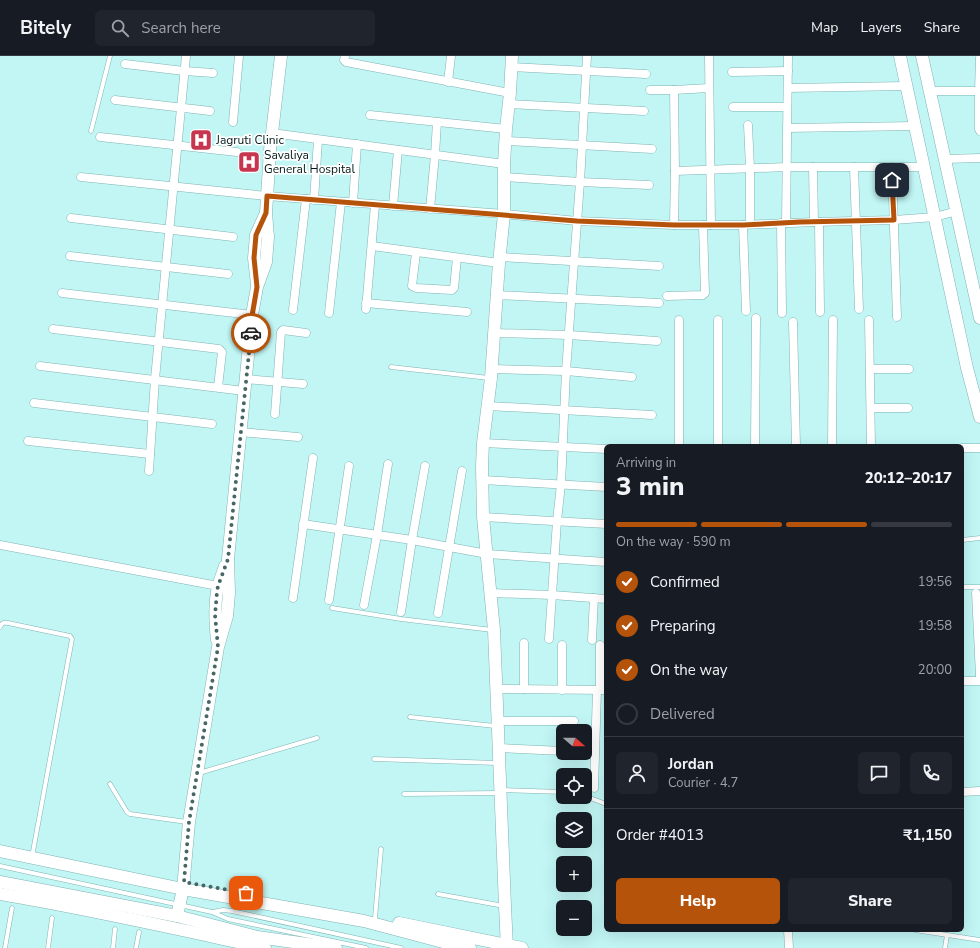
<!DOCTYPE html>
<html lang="en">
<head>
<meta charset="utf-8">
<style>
	:root { --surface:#171b24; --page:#20242c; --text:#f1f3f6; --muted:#9ea1a6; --line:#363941; --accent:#b45309 }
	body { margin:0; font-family:"Nunito Sans",sans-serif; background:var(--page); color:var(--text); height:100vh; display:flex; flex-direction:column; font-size:15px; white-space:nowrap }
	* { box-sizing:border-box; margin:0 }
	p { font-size:13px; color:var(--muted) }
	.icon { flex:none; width:22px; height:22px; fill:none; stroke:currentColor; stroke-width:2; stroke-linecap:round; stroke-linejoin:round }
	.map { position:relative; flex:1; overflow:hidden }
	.drawer { position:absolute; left:604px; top:388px; width:360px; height:488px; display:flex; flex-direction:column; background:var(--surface); border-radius:6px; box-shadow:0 4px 16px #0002 }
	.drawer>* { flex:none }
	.needle { width:26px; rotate:110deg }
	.fabs { position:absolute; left:556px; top:668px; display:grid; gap:8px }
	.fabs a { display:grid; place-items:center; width:36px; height:36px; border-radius:6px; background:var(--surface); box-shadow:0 4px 16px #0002; font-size:20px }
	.pin { position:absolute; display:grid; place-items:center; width:34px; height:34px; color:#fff; margin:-17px; border-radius:8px; box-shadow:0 2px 6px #0006 }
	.courier { position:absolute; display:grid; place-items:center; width:40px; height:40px; margin:-20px; border:3px solid #b45309; border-radius:50%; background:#fff; color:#222; box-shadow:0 1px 5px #0007 }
	.head em { font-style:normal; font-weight:800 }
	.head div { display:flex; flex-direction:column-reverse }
	.head { display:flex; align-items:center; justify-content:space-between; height:68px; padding:0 12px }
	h1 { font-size:26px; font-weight:800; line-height:30px }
	.bar { display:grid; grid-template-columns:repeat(4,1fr); gap:6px 4px; align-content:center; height:48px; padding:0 12px }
	.bar i { height:5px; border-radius:3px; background:var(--line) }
	.bar .selected { background:var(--accent) }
	.bar p { grid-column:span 4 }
	.line { display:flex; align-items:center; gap:10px; padding:0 12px; border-top:1px solid var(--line) }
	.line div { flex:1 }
	.round { display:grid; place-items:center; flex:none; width:42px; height:42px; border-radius:6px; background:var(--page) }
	ol { padding:0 12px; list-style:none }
	li { display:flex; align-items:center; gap:12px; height:44px }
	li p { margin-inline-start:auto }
	li .icon { padding:4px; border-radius:50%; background:var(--accent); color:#fff; stroke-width:4 }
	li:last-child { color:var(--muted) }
	li i { width:22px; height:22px; border:2px solid var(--line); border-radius:50% }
	.cta { display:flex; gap:8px; margin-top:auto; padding:8px 12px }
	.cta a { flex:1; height:46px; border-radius:6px; background:var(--accent); color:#fff; font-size:16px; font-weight:800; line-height:46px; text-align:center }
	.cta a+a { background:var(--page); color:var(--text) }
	header { display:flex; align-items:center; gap:24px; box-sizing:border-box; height:56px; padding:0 20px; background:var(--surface); border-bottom:1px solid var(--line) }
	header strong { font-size:19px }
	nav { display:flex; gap:22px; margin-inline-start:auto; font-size:14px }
	.search { width:280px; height:36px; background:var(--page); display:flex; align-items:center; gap:10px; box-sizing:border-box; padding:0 14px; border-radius:6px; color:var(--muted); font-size:15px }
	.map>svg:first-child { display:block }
</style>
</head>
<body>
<header>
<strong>Bitely</strong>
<div class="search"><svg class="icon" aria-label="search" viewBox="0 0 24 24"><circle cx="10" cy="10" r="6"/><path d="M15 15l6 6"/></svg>Search here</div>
<nav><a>Map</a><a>Layers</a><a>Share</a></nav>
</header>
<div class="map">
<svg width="980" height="892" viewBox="0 0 980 892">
	<rect width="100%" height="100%" fill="#c1f6f5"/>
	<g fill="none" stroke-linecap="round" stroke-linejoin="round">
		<!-- lane casing -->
		<g stroke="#80b3b3" stroke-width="5">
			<g id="lane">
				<path d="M 91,75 L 110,0"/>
				<path d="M 391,311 L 489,322"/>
				<path d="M 962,484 L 980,482"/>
				<path d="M 962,531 L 980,531"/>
				<path d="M 332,552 L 401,563 L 492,574"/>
				<path d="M 0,571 C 2,567 3,566 8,567 L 70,580 L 72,583 L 32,801"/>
				<path d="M 410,661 L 495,670"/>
				<path d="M 374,703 L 497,707"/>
				<path d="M 199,717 L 317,682"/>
				<path d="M 110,728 L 127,756 L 130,758 L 187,766"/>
				<path d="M 502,734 L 563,736"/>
				<path d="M 404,738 L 500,737"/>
				<path d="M 585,740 L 606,748"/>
				<path d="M 0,810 L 212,856 L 228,863 L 366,892"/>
				<path d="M 438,838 L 504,850"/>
				<path d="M 213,856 L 223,854 L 232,855 L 401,892"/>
				<path d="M 375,862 L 381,793"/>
				<path d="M 915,874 L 980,884"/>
				<path d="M 5,892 L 12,852"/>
				<path d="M 48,892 L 52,862"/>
				<path d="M 113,892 L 115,873"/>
				<path d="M 136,892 L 139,876"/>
				<path d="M 945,892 L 947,879"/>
			</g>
		</g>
		<!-- street casing -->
		<g stroke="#80b3b3" stroke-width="9">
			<g id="street">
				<path d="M 345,0 L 344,4 L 346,6 L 510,37"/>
				<path d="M 709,0 L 711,169"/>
				<path d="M 980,2 L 979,35 L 979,73 L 980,75"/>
				<path d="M 125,8 L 184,15 L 213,17"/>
				<path d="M 511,11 L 646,18"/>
				<path d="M 732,16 L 788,15"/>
				<path d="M 448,26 L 451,0"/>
				<path d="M 788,32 L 906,30"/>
				<path d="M 650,34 L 674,34 L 709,32"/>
				<path d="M 674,34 L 675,115 L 674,169"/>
				<path d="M 929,35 L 980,35"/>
				<path d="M 115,44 L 210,55"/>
				<path d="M 509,48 L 644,55"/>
				<path d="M 733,51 L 787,51"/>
				<path d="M 370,59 L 506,73"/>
				<path d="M 233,66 L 239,0"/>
				<path d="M 748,69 L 750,112 L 750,168"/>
				<path d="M 787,72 L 915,70"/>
				<path d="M 272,77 L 504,108"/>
				<path d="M 100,81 L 237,96"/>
				<path d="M 506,85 L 652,93"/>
				<path d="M 945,103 L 980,102"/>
				<path d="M 813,111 L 814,166"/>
				<path d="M 854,111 L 859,253"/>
				<path d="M 892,111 L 897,261"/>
				<path d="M 675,115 L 787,111 L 924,111"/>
				<path d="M 81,121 L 267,140 L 504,158 L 577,165 L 674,169 L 743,169 L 814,166 L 894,164 L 935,161 L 957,155"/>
				<path d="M 504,121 L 580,126 L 649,129"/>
				<path d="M 314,144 L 318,84"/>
				<path d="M 353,147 L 357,88"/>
				<path d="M 393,150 L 398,94"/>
				<path d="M 430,153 L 435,99 L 437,66"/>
				<path d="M 71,162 L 233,181"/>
				<path d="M 819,166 L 820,256"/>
				<path d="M 781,167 L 782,257"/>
				<path d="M 786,167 L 788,0"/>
				<path d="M 743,169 L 746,255"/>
				<path d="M 372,190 L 499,207"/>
				<path d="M 416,197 L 412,230 L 416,232 L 452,234 L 454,232 L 457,202"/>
				<path d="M 70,200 L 228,218"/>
				<path d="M 500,201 L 659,210"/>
				<path d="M 62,237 L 252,259"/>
				<path d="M 497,239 L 659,247"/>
				<path d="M 667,240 L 703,239 L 705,237 L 703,169"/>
				<path d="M 366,247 L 467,256"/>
				<path d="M 366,253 L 375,149"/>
				<path d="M 293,254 L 306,143"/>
				<path d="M 329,257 L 341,146"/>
				<path d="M 679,264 L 679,390"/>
				<path d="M 869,264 L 871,390"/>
				<path d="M 793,266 L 796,390"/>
				<path d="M 53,273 L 219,293 L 222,296 L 218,331"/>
				<path d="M 494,277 L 569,279 L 657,285"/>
				<path d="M 40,310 L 244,335"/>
				<path d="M 492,313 L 566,315 L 632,321"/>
				<path d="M 870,313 L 909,313"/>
				<path d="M 246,323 L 303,328"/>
				<path d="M 34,347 L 212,368"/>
				<path d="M 488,350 L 652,359"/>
				<path d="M 871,352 L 908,352"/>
				<path d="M 275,358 L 281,276 L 283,274 L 306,277"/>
				<path d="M 240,376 L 298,381"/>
				<path d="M 28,385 L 150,398"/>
				<path d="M 483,387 L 606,393"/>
				<path d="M 718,390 L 718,264"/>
				<path d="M 755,390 L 756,262"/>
				<path d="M 832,390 L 833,264"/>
				<path d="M 962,392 L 980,392"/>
				<path d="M 149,415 L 155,323 L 186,0"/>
				<path d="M 482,424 L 606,431"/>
				<path d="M 483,461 L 606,468"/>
				<path d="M 303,468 L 412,484 L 487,498 L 606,506"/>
				<path d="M 0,489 L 218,530"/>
				<path d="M 490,537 L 552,539 L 606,543"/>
				<path d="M 976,537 L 980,620"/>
				<path d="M 293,542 L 313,402"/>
				<path d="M 329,544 L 349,410"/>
				<path d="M 364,549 L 377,479 L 388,408"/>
				<path d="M 401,556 L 412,484 L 425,410"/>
				<path d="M 438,557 L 462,415"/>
				<path d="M 549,583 L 557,465 L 561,428 L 566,315 L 580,126 L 587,0"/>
				<path d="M 592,584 L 594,542"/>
				<path d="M 524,587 L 524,633"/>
				<path d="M 600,589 L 600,634"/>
				<path d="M 962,625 L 980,625"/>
				<path d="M 497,633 L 606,634"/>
				<path d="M 562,634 L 562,589"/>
				<path d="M 498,665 L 574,665"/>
				<path d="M 499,692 L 563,695"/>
				<path d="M 594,732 L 597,634"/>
				<path d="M 962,736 L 980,735"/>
				<path d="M 788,874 L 789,892"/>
			</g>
		</g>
		<!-- secondary casing -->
		<g stroke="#80b3b3" stroke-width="13">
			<g id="secondary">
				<path d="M 900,0 L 967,312 L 980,361"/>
				<path d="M 922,0 L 980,262"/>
				<path d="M 257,228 L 254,202 L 256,179 L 265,159"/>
				<path d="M 217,584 C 215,566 214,548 218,531 C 220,523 223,517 225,510"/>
				<path d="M 0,795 L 183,833 L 364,865 L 447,887 L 470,892"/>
				<path d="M 0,826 L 177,860 L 257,881 L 336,892"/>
				<path d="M 0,838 C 89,853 177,873 265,892"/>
				<path d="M 177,860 L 183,833 L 189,766 L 218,591 L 227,560 L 229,537 L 228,503 L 252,259 L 257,231 L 266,206 L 268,181 L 266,157 L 270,94 L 281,0"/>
				<path d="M 399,867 L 522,892"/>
				<path d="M 507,892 L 505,850 L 494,574 L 483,461 L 482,410 L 483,387 L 491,322 L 499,207 L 504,158 L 504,108 L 506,73 L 510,37 L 512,0"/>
			</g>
		</g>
		<!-- lane -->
		<use href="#lane" stroke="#fff" stroke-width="4"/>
		<!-- street -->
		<use href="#street" stroke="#fff" stroke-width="8"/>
		<!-- secondary -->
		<use href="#secondary" stroke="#fff" stroke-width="12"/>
	</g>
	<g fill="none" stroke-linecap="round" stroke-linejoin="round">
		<!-- done -->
		<path stroke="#476767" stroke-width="4" stroke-dasharray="0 7.2" d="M 246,837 L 184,826 L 189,766 L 218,591 L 215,559 L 217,536 L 218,530 L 228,503 L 251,277"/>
		<!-- route -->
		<path stroke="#b45309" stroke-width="5" d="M 251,277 L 252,260 L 257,231 L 254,202 L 256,179 L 266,157 L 267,140 L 577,165 L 674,169 L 743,169 L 800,166 L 894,164 L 892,124"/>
	</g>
	<!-- icons -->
	<defs>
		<g id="hospital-square" transform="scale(1.15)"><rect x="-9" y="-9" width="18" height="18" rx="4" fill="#c6364f" stroke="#fff"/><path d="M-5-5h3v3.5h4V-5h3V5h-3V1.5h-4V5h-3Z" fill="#fff"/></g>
	</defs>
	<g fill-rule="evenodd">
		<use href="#hospital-square" x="201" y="84"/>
		<use href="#hospital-square" x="249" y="106"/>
	</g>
	<g text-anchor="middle" stroke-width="3.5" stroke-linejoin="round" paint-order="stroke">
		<!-- poi labels -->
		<g font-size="12" fill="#051a1a" stroke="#fff" text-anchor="start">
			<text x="216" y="88">Jagruti Clinic</text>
			<text x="264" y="103">Savaliya<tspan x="264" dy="14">General Hospital</tspan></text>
		</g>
	</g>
</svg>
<div class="fabs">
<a><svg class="needle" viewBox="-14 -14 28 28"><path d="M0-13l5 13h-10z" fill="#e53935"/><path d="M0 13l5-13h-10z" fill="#9ea1a6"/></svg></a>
<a><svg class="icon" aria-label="locate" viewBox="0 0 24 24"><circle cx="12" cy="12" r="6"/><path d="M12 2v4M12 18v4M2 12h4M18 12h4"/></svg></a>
<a><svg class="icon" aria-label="layers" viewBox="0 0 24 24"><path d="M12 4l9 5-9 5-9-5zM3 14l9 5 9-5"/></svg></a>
<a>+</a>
<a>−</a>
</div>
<div class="pin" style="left:246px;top:837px;background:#ea580c"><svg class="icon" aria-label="bag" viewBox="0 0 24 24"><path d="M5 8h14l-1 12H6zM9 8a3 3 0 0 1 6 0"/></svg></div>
<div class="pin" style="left:892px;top:124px;background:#1f2937"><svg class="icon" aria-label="home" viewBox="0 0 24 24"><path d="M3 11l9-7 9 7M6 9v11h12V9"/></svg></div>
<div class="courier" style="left:251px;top:277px"><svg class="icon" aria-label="car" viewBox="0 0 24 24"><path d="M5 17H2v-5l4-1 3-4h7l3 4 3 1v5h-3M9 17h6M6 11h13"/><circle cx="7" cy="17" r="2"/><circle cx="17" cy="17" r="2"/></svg></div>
<section class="drawer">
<div class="head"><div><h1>3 min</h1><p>Arriving in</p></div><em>20:12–20:17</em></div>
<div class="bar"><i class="selected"></i><i class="selected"></i><i class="selected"></i><i></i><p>On the way · 590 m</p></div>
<ol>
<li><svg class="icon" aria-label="check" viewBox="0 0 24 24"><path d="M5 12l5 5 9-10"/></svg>Confirmed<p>19:56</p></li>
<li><svg class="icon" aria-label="check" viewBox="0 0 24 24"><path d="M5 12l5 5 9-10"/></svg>Preparing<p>19:58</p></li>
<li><svg class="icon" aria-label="check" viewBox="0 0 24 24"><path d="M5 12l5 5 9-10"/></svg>On the way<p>20:00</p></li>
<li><i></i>Delivered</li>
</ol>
<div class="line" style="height:72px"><a class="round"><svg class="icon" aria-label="person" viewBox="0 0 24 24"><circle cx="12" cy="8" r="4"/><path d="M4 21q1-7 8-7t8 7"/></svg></a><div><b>Jordan</b><p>Courier · 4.7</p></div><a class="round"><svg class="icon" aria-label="chat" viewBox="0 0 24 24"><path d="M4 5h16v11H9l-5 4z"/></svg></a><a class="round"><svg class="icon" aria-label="phone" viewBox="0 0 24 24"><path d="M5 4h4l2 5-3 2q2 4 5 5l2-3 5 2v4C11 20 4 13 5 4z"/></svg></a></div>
<div class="line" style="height:52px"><div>Order #4013</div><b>₹1,150</b></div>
<div class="cta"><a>Help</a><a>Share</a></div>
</section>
</div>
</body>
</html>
